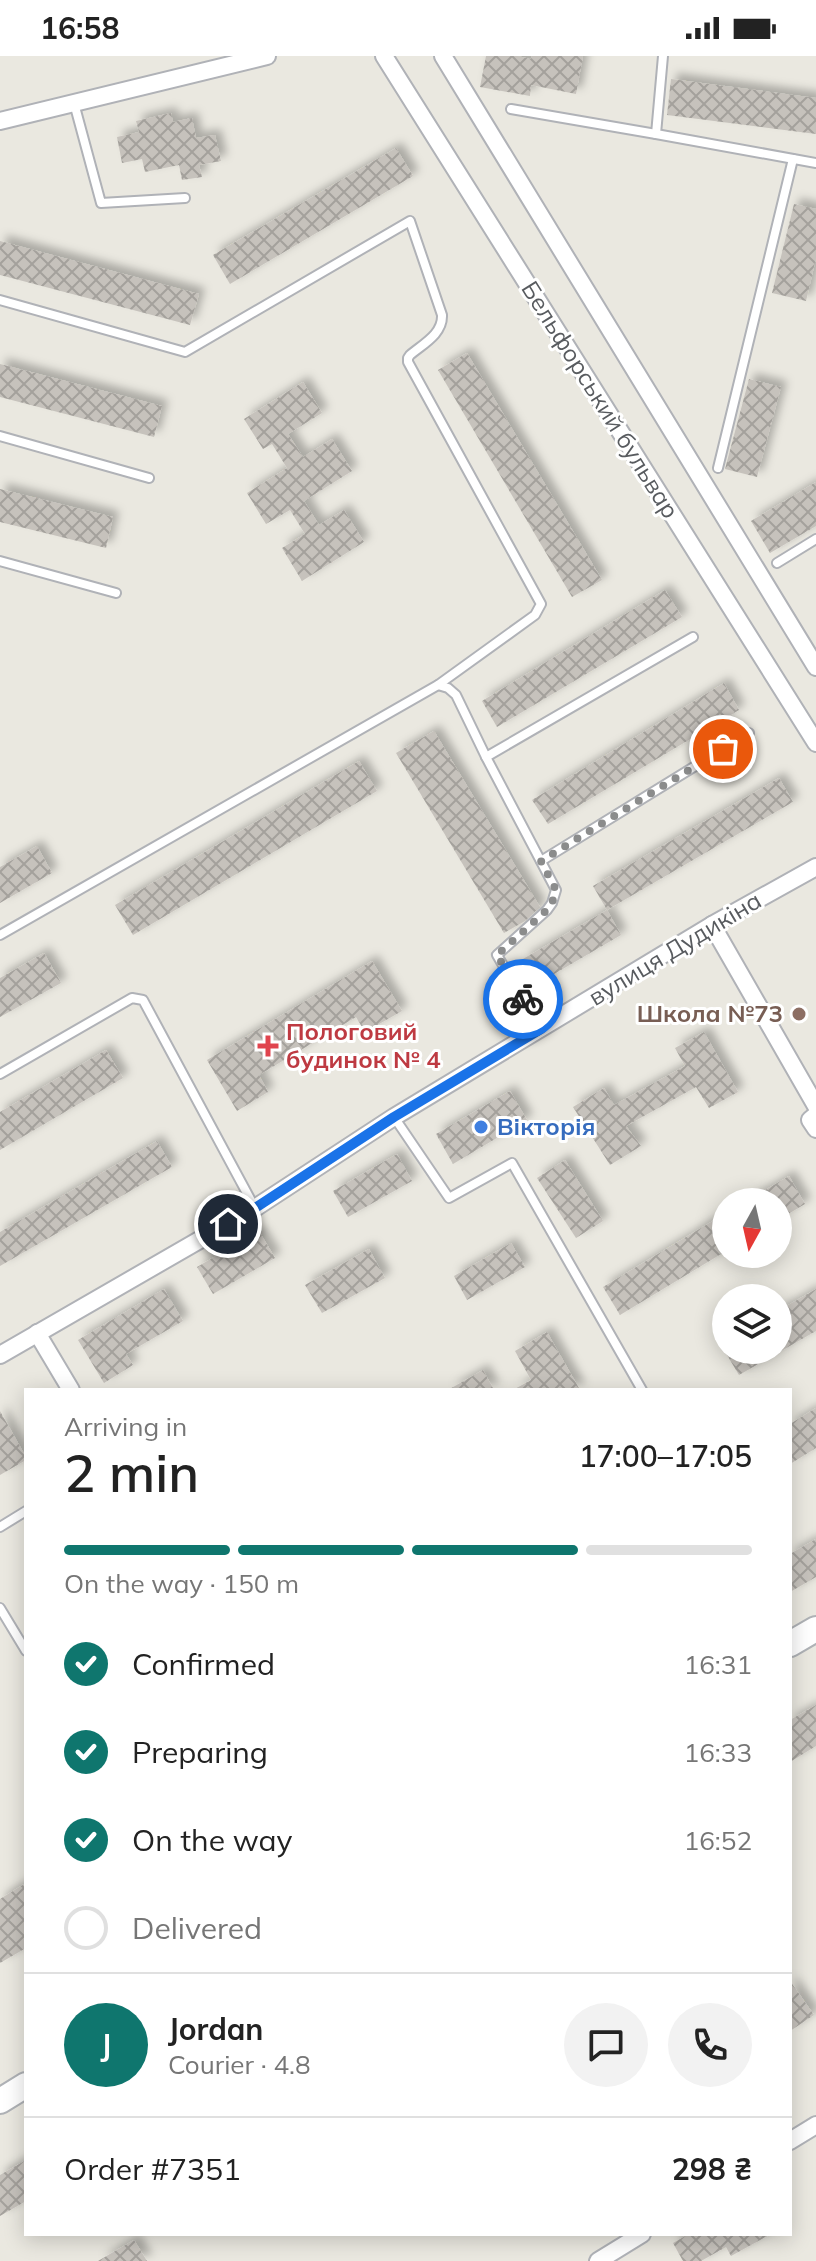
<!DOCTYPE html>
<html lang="en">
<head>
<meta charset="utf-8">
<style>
	:root { --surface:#fff; --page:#f2f2f2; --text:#222; --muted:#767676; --line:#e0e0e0; --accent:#0f766e }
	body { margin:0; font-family:Mulish,sans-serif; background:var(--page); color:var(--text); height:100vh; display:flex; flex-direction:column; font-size:30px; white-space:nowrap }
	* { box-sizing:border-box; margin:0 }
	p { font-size:26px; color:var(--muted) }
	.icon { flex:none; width:44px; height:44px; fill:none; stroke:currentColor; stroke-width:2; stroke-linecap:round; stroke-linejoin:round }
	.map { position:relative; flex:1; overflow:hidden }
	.side { position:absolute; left:24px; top:1332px; width:768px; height:848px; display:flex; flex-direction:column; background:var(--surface); border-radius:0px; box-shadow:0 4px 20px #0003 }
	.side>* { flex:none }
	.needle { width:52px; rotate:188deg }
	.buttons { position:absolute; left:712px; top:1132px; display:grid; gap:16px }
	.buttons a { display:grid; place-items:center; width:80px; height:80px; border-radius:50%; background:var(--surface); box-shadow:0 4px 20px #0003; font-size:40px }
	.pin { position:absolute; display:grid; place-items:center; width:68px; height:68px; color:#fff; margin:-34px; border:4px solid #fff; border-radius:50%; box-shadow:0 2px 8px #0007 }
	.courier { position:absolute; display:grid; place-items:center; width:80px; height:80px; margin:-40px; border:6px solid #1a73e8; border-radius:50%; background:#fff; color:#222; box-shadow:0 2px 10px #0007 }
	.overview em { font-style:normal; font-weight:600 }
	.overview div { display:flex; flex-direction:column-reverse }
	.overview { display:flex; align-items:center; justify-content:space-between; height:136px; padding:0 40px }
	h1 { font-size:52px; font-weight:600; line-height:60px }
	.bar { display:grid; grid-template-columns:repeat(4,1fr); gap:12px 8px; align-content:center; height:96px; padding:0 40px }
	.bar i { height:10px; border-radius:6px; background:var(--line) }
	.bar .current { background:var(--accent) }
	.bar p { grid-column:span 4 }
	.line { display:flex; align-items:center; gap:20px; padding:0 40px; border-top:2px solid var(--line) }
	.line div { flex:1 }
	.round { display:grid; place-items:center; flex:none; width:84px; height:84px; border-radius:42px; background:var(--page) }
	ol { padding:0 40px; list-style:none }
	li { display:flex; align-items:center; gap:24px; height:88px }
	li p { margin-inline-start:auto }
	li .icon { padding:8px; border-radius:50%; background:var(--accent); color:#fff; stroke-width:4 }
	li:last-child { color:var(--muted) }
	li i { width:44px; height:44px; border:4px solid var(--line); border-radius:50% }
	.status { display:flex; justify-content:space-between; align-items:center; height:56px; padding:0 40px; background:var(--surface); direction:ltr }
	.status svg { height:22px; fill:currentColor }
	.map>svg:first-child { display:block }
</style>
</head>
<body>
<div class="status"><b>16:58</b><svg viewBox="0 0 49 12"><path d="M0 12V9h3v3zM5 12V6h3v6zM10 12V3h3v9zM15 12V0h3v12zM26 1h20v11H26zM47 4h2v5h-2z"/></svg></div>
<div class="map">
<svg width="816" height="2205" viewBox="0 0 816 2205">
	<defs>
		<pattern id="building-cross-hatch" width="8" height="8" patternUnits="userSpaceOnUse" patternTransform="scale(2)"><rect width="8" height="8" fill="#c6c2bc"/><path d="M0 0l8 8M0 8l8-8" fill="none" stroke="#a4a19c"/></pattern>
		<filter id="shadow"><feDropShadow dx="6" dy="-6" stdDeviation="4" flood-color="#0004"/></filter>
	</defs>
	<rect width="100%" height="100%" fill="#eae8e0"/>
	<!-- building -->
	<g fill="url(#building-cross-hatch)" filter="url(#shadow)">
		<path d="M 486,0 L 517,0 L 531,3 L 532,0 L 583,0 L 576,38 L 531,29 L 530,40 L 480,31 Z"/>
		<path d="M 671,23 L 816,42 L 816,78 L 667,59 Z"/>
		<path d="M 171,57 L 173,66 L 192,62 L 196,82 L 215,79 L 221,105 L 199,109 L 202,121 L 182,124 L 179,109 L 145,116 L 142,103 L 122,107 L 117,81 L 139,76 L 136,65 Z"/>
		<path d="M 396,92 L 413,120 L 230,228 L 213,199 Z"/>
		<path d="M 794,148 L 816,153 L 816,202 L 806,245 L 772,237 Z"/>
		<path d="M 0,185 L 199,238 L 190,269 L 0,219 Z"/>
		<path d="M 467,297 L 602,524 L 572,541 L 438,314 Z"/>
		<path d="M 0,308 L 162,350 L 154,381 L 0,341 Z"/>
		<path d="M 749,323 L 781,331 L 757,421 L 725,413 Z"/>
		<path d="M 303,326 L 322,357 L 288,378 L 303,401 L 332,383 L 352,415 L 304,445 L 319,469 L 344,454 L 364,486 L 302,525 L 282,492 L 305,478 L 290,454 L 266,468 L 247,437 L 287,412 L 272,388 L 263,393 L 244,363 Z"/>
		<path d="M 816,426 L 816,470 L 770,497 L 751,465 Z"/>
		<path d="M 0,433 L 113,461 L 106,492 L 0,466 Z"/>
		<path d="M 665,534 L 682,561 L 497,671 L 482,645 Z"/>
		<path d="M 724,627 L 739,654 L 548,768 L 532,744 Z"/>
		<path d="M 434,675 L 540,851 L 525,865 L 504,877 L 396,697 Z"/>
		<path d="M 359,705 L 377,735 L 133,879 L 115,849 Z"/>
		<path d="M 779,722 L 793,746 L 607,854 L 593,830 Z"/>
		<path d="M 37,790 L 52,817 L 0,847 L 0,811 Z"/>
		<path d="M 607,854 L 621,879 L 537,928 L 523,903 Z"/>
		<path d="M 44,897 L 61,927 L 0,961 L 0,922 Z"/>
		<path d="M 372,905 L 402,955 L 365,976 L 356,961 L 259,1019 L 268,1036 L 237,1055 L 207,1004 Z"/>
		<path d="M 704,976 L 738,1036 L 709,1052 L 696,1031 L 626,1070 L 641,1090 L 610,1109 L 573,1051 L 604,1032 L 614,1049 L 685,1010 L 675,992 Z"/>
		<path d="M 106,994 L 123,1022 L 0,1094 L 0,1056 Z"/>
		<path d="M 510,1035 L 527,1064 L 453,1108 L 436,1078 Z"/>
		<path d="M 157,1085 L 172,1111 L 0,1210 L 0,1176 Z"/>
		<path d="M 397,1098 L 412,1125 L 348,1161 L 333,1135 Z"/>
		<path d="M 565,1104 L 603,1165 L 576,1182 L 537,1122 Z"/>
		<path d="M 789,1120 L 805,1148 L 778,1164 L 778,1146 L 745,1146 Z"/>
		<path d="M 726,1157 L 726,1195 L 620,1259 L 603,1231 Z"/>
		<path d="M 259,1175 L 275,1202 L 213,1238 L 197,1211 Z"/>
		<path d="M 511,1187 L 525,1211 L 467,1244 L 454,1220 Z"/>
		<path d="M 369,1193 L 385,1222 L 322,1257 L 305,1229 Z"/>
		<path d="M 164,1233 L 183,1265 L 126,1298 L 133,1309 L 104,1327 L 78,1284 Z"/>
		<path d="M 816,1233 L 816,1275 L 739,1319 L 724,1294 L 778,1294 L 778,1255 Z"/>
		<path d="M 547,1276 L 580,1334 L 513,1334 L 531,1324 L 515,1295 Z"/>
		<path d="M 483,1314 L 494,1334 L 448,1334 Z"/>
		<path d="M 816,1352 L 816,1392 L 790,1408 L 790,1368 Z"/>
		<path d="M 0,1355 L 26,1401 L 26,1404 L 0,1419 Z"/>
		<path d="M 816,1483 L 816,1521 L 790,1536 L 790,1498 Z"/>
		<path d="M 816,1649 L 816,1690 L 790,1706 L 790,1664 Z"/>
		<path d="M 26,1827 L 26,1892 L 0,1907 L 0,1843 Z"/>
		<path d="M 790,1925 L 814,1959 L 790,1975 Z"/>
		<path d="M 26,2104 L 26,2145 L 0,2160 L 0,2119 Z"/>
		<path d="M 689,2178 L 771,2178 L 731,2200 L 726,2191 L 701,2205 L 683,2205 L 673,2187 Z"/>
		<path d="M 134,2184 L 147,2205 L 98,2205 Z"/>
	</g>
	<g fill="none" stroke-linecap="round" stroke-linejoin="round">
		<!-- lane casing -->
		<g stroke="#b0b2b7" stroke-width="12">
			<g id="lane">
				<path d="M 663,0 L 656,78 L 816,107"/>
				<path d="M 74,47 L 101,147 L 185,142"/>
				<path d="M 511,53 L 656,78"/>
				<path d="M 0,244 L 185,296 L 410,165 L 442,259 C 443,278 423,288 410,299 L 408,302 L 408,306 L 541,548 L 535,559 L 438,629"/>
				<path d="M 0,380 L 149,422"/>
				<path d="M 718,412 L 793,103"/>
				<path d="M 0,505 L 116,537"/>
				<path d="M 777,507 L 816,483"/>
				<path d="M 486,701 L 693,581"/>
				<path d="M 541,805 L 749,677"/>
				<path d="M 0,879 L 438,629 L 448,632 L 456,639 L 486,701 L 556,834 L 552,847 L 547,854 L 497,899 L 540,972"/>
				<path d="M 0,1018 L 132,942 L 143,944 L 255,1152"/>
				<path d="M 394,1061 L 449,1142 L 512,1107 L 642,1334"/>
				<path d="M 0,1471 L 26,1455"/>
				<path d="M 0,1552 L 26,1595"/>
			</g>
		</g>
		<!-- street casing -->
		<g stroke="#b0b2b7" stroke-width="20">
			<g id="street">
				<path d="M 384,0 L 816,687"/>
				<path d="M 443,0 L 816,611"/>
				<path d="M 0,65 L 267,0"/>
				<path d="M 712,869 L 816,1050"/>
				<path d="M 816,1059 L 810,1064 L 816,1073"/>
				<path d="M 37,1277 L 71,1334"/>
				<path d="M 0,1299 L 255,1152 L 394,1061 L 712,869 L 816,811"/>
				<path d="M 790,2085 L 816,2069"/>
				<path d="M 598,2205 L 642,2178"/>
			</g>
		</g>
		<!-- secondary casing -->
		<g stroke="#afb2b6" stroke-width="28">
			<g id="secondary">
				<path d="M 790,1588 L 816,1573"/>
				<path d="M 0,2045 L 26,2029"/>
			</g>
		</g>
		<!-- lane -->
		<use href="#lane" stroke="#fff" stroke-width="8"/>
		<!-- street -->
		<use href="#street" stroke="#fff" stroke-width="16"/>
		<!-- secondary -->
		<use href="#secondary" stroke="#fff" stroke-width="24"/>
	</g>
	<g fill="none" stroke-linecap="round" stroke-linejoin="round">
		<!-- done -->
		<path stroke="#8b8c8c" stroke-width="8" stroke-dasharray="0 14.4" d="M 523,943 L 497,899 L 547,854 L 552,847 L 556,834 L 541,805 L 723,693"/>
		<!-- route -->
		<path stroke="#1a73e8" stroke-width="10" d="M 228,1168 L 255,1152 L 394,1061 L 541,973 L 523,943"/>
	</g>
	<!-- markers -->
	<circle fill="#8d6e63" stroke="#fff" stroke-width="3" cx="799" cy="958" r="8"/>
	<path fill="#e0444e" stroke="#fff" stroke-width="3" d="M264 978h8v8h8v8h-8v8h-8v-8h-8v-8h8z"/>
	<circle fill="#3f7fe0" stroke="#fff" stroke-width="3" cx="481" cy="1071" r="8"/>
	<g text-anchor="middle" stroke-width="6" stroke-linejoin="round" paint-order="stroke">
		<!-- street labels -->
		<g font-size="24" fill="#585b5f" stroke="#fff">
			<text transform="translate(600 344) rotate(58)" y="8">Бельфорський бульвар</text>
			<text transform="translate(675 893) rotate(-31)" y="8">вулиця Дудикіна</text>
		</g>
		<!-- education labels -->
		<g font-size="24" font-weight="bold" fill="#785e54" stroke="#fff" text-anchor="end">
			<text x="783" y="966">Школа №73</text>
		</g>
		<!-- health labels -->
		<g font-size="24" font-weight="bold" fill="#be3a42" stroke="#fff" text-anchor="start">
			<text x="286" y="984">Пологовий<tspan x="286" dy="28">будинок № 4</tspan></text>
		</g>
		<!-- shop labels -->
		<g font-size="24" font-weight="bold" fill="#366cbe" stroke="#fff" text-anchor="start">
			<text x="497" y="1079">Вікторія</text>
		</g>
	</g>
</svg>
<div class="buttons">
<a><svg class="needle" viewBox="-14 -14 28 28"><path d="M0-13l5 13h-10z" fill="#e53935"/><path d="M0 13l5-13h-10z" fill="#767676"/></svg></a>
<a><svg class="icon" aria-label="layers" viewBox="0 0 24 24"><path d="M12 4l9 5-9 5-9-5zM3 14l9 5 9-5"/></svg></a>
</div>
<div class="pin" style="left:723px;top:693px;background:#ea580c"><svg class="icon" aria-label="bag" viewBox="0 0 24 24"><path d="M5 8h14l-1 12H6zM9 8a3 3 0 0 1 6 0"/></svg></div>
<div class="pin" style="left:228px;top:1168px;background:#1f2937"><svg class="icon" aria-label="home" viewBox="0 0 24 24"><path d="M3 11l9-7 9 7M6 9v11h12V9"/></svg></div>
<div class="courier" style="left:523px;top:943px"><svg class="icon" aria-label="bike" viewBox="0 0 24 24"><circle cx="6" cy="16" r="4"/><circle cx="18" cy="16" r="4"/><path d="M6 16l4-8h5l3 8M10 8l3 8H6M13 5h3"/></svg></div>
<section class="side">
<div class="overview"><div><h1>2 min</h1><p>Arriving in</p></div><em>17:00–17:05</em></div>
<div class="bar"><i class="current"></i><i class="current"></i><i class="current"></i><i></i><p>On the way · 150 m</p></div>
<ol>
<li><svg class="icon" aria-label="check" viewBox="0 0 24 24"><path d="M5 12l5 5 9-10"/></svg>Confirmed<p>16:31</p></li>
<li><svg class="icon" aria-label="check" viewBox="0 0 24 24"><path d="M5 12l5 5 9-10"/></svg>Preparing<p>16:33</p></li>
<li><svg class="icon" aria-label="check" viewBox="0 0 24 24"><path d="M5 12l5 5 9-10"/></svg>On the way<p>16:52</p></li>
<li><i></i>Delivered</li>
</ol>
<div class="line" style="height:144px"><b class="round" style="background:var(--accent);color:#fff">J</b><div><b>Jordan</b><p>Courier · 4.8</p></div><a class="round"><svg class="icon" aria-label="chat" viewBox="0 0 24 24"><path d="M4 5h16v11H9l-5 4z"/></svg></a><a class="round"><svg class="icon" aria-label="phone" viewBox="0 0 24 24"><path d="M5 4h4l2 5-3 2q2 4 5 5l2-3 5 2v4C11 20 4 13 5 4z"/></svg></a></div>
<div class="line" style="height:104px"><div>Order #7351</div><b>298 ₴</b></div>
</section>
</div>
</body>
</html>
